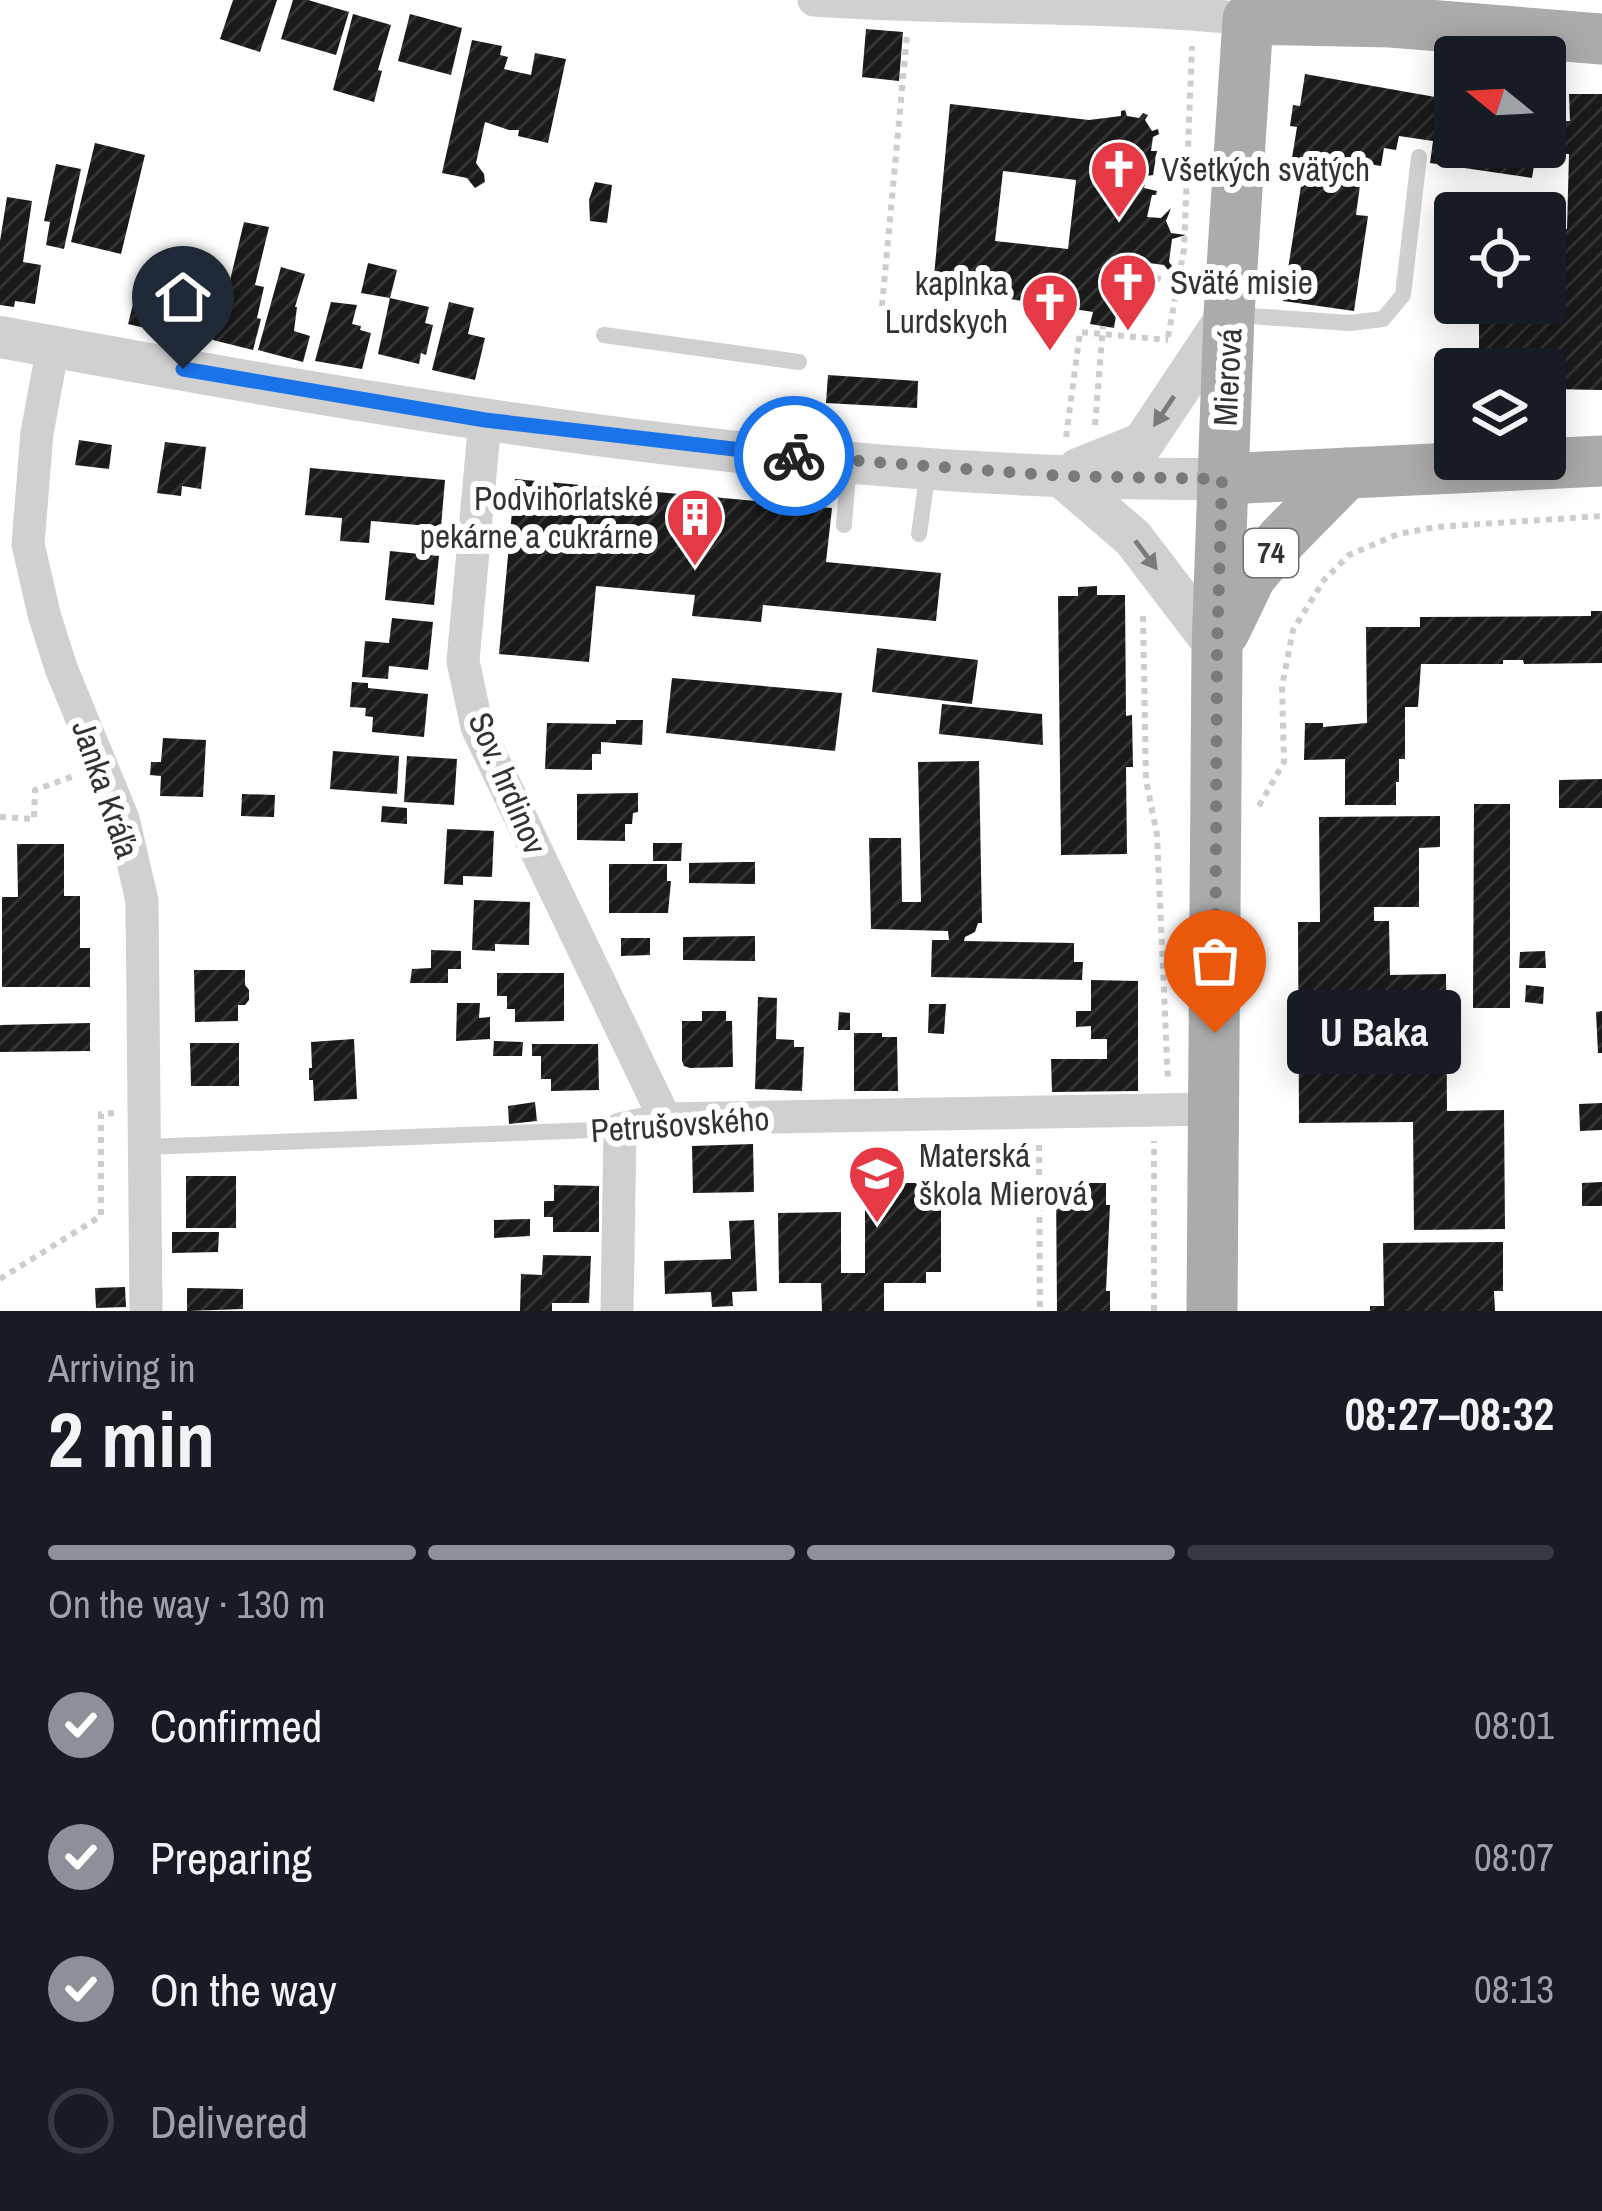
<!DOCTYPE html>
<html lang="en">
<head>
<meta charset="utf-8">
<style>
	:root { --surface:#171b24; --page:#242831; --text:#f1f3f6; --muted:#9ea1a6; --line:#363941; --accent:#8c9099 }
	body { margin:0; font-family:"Archivo Narrow",sans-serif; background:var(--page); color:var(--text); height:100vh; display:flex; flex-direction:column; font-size:45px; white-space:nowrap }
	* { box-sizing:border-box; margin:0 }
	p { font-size:39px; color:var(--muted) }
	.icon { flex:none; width:66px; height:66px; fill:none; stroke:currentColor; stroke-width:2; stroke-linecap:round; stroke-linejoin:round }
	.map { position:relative; height:1311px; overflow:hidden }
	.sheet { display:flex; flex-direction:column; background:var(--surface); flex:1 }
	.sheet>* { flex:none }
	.needle { width:78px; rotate:288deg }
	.fabs { position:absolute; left:1434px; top:36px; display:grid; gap:24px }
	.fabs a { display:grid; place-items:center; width:132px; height:132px; border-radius:12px; background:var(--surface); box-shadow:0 6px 30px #0003; font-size:60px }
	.pin { position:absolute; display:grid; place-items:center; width:102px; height:102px; color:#fff; margin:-123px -51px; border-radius:50% 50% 50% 0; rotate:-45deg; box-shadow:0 0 12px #0007 }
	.pin .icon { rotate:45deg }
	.courier { position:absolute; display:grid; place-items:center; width:120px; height:120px; margin:-60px; border:9px solid #1a73e8; border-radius:50%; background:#fff; color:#222; box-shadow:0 3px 15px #0007 }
	.bubble { position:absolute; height:84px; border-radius:12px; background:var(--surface); box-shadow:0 6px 30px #0003; font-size:39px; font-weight:700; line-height:84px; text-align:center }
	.headline em { font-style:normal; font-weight:700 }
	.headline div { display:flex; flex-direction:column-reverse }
	.headline { display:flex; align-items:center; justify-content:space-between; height:204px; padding:0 48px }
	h1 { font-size:78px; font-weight:700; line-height:90px }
	.bar { display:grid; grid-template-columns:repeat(4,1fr); gap:18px 12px; align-content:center; height:144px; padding:0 48px }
	.bar i { height:15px; border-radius:9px; background:var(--line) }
	.bar .current { background:var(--accent) }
	.bar p { grid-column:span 4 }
	ol { padding:0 48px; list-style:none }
	li { display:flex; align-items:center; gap:36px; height:132px }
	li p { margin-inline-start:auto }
	li .icon { padding:12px; border-radius:50%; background:var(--accent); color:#fff; stroke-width:4 }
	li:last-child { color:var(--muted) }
	li i { width:66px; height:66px; border:6px solid var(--line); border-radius:50% }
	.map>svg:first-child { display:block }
</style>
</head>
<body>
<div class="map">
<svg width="1602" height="1311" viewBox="0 0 1602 1311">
	<defs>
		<pattern id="building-hatch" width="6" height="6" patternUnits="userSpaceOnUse" patternTransform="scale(3)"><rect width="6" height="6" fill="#1a1a1a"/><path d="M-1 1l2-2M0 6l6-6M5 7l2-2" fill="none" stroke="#333"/></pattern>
	</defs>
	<rect width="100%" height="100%" fill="#fff"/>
	<!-- building -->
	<g fill="url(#building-hatch)" fill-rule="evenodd">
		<path d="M 233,0 L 277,0 L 260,52 L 220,39 Z"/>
		<path d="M 293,0 L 308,0 L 349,12 L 336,55 L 281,39 Z"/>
		<path d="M 353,14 L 391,25 L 378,70 L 382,71 L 374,102 L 333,90 Z"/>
		<path d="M 410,14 L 462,28 L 451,75 L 398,61 Z"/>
		<path d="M 866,29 L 903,32 L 899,81 L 862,77 Z"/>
		<path d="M 472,40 L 502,46 L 500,55 L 508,57 L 504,69 L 531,75 L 535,53 L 566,59 L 548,143 L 518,136 L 519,130 L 509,130 L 485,122 L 476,163 L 484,174 L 485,182 L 475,188 L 467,178 L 442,173 Z"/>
		<path d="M 1305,74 L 1441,98 L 1442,91 L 1453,93 L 1455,147 L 1545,147 L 1545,122 L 1570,121 L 1569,94 L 1602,94 L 1602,390 L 1545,389 L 1545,369 L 1479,369 L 1479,321 L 1453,321 L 1453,303 L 1545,303 L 1545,229 L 1567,229 L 1569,154 L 1536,153 L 1532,178 L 1430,163 L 1433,141 L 1399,136 L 1396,150 L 1384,148 L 1381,166 L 1363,163 L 1356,215 L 1368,216 L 1354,311 L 1283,301 L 1305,160 L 1292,158 L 1297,127 L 1290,126 L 1293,105 L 1300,106 Z"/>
		<path d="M 950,104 L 1089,120 L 1121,116 L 1121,111 L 1125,110 L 1127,116 L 1139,118 L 1143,113 L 1148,115 L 1145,120 L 1152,131 L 1158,129 L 1159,134 L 1153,137 L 1151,151 L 1157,151 L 1153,175 L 1147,176 L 1144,188 L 1157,191 L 1156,195 L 1152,195 L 1147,217 L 1161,218 L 1171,208 L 1166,221 L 1171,233 L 1186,235 L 1172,239 L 1169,262 L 1172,266 L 1169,271 L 1164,265 L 1141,262 L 1138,282 L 1141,286 L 1137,290 L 1133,319 L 1116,316 L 1114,328 L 1090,324 L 1093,312 L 933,287 ZM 1003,171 L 1076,180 L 1068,249 L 995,241 Z"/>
		<path d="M 95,143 L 145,155 L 121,254 L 71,242 Z"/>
		<path d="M 56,164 L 81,169 L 64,249 L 46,245 L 50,222 L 44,221 Z"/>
		<path d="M 595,182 L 612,185 L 607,223 L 590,221 L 589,200 Z"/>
		<path d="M 7,197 L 32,201 L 23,262 L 41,265 L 35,304 L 15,301 L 14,307 L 0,305 L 0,241 Z"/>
		<path d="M 244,222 L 269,227 L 255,285 L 264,287 L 257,318 L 261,319 L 253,350 L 213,340 L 217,321 L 220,322 Z"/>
		<path d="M 368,263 L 397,270 L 390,298 L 429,307 L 425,323 L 433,325 L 426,355 L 421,353 L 419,364 L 378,354 L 390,298 L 361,293 Z"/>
		<path d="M 281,267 L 305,274 L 295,307 L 297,307 L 294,331 L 310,336 L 303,362 L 258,350 Z"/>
		<path d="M 142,269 L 163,274 L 156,302 L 169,305 L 162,332 L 128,324 Z"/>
		<path d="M 184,270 L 203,275 L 194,310 L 209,314 L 202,342 L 166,332 Z"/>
		<path d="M 331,302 L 357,305 L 352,324 L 361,326 L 360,330 L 371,333 L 362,369 L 315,361 Z"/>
		<path d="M 449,302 L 474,308 L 468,334 L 485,338 L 475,380 L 432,370 Z"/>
		<path d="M 828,375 L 918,381 L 917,408 L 826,403 Z"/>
		<path d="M 79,440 L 112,445 L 109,469 L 75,465 Z"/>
		<path d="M 165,442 L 206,447 L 201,489 L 182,486 L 181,496 L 157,493 Z"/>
		<path d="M 310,468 L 445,480 L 441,527 L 371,521 L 369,543 L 340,541 L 342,518 L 305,515 Z"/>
		<path d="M 515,479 L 832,508 L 826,562 L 941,573 L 936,621 L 763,605 L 761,622 L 692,616 L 695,595 L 596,586 L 589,662 L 499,654 Z"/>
		<path d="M 390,551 L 439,556 L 434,605 L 385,600 Z"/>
		<path d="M 1097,586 L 1097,595 L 1125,595 L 1126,716 L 1132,715 L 1133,767 L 1126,767 L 1127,854 L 1061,855 L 1058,596 L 1078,596 L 1078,587 Z"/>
		<path d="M 1591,611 L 1602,611 L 1602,663 L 1524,664 L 1523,660 L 1503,660 L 1503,664 L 1421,664 L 1418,707 L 1405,707 L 1405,759 L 1399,759 L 1399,782 L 1396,782 L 1396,805 L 1345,805 L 1345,759 L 1304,760 L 1305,723 L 1323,723 L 1323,727 L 1367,723 L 1366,627 L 1420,627 L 1420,617 L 1591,616 Z"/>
		<path d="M 392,618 L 433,622 L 428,670 L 389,666 L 388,679 L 362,677 L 365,641 L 389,643 Z"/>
		<path d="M 877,648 L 978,660 L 972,704 L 872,692 Z"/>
		<path d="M 672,678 L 842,693 L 835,751 L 666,733 Z"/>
		<path d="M 352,682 L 368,683 L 368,688 L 428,694 L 424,737 L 372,732 L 373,717 L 365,716 L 366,708 L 350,707 Z"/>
		<path d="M 942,704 L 1042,714 L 1043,745 L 939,734 Z"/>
		<path d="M 616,720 L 643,720 L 642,745 L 601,742 L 601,754 L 592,754 L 592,770 L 545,769 L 547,723 L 616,724 Z"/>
		<path d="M 163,738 L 206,740 L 203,797 L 160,796 L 161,776 L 150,775 L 151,762 L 161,762 Z"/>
		<path d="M 333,751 L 399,756 L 397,794 L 330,789 Z"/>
		<path d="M 407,756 L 457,759 L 454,805 L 404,802 Z"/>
		<path d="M 979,761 L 982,923 L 978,923 L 975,932 L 965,937 L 964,941 L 1074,943 L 1074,962 L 1083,962 L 1082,980 L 931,977 L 932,940 L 949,940 L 948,931 L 871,929 L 869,838 L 901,838 L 902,902 L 921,902 L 918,762 Z"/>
		<path d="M 1602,779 L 1602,808 L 1559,808 L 1559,780 Z"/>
		<path d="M 638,793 L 638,812 L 633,813 L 632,824 L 625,824 L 625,841 L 577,840 L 577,794 Z"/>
		<path d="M 242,794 L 275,795 L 274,817 L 241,816 Z"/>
		<path d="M 1474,804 L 1510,804 L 1510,1008 L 1473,1008 Z"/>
		<path d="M 382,806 L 407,808 L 407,824 L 381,822 Z"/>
		<path d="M 1440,816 L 1440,847 L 1419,848 L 1419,907 L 1374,907 L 1374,921 L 1389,921 L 1390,975 L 1446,974 L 1447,1111 L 1504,1110 L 1505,1229 L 1414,1230 L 1413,1122 L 1299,1123 L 1298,922 L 1320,922 L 1319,817 Z"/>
		<path d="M 447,829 L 494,831 L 492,877 L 463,876 L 463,885 L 444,884 Z"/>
		<path d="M 653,843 L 682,843 L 681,861 L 653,861 Z"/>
		<path d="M 17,844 L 64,844 L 64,896 L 80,896 L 80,948 L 90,948 L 90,987 L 2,987 L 2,897 L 18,897 Z"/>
		<path d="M 741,862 L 755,862 L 755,884 L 689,883 L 689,863 Z"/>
		<path d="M 609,864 L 667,864 L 667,881 L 671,881 L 668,913 L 609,913 Z"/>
		<path d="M 474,900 L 530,902 L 529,945 L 495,944 L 495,951 L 472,950 Z"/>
		<path d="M 755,936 L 755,961 L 683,960 L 683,937 Z"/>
		<path d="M 621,938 L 650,938 L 650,955 L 621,956 Z"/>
		<path d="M 431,950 L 461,951 L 461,969 L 448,969 L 448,983 L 410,983 L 412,969 L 431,968 Z"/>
		<path d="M 1545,951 L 1546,968 L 1519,968 L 1520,952 Z"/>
		<path d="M 194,970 L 245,970 L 245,985 L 249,990 L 249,1000 L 245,1005 L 238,1005 L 238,1021 L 195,1022 Z"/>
		<path d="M 497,973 L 564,973 L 564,1021 L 515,1022 L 515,1009 L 507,1009 L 507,996 L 497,996 Z"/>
		<path d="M 1091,980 L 1138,981 L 1138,1091 L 1052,1092 L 1051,1059 L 1107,1059 L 1107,1039 L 1091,1039 L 1091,1026 L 1076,1027 L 1076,1011 L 1091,1011 Z"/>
		<path d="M 1526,985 L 1544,987 L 1543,1004 L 1525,1002 Z"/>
		<path d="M 758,997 L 777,998 L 776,1039 L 794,1040 L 794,1047 L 804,1047 L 802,1091 L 755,1089 Z"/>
		<path d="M 457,1003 L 480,1003 L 479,1018 L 490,1017 L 490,1039 L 456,1041 Z"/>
		<path d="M 929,1004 L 946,1004 L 944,1034 L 928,1033 Z"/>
		<path d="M 702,1011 L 726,1011 L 726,1021 L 732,1021 L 733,1067 L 690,1068 L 684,1066 L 682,1061 L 682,1021 L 702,1021 Z"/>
		<path d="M 1602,1011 L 1602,1053 L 1598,1053 L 1596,1012 Z"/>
		<path d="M 839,1012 L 850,1013 L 850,1030 L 838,1030 Z"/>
		<path d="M 90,1023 L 90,1051 L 0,1052 L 0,1025 Z"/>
		<path d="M 854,1033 L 882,1033 L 882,1037 L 897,1037 L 898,1091 L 854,1091 Z"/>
		<path d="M 354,1039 L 357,1099 L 314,1101 L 313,1080 L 309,1080 L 309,1068 L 312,1068 L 311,1042 Z"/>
		<path d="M 494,1041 L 523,1042 L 522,1056 L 493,1056 Z"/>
		<path d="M 190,1043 L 239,1043 L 239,1086 L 191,1086 Z"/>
		<path d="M 532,1044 L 598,1044 L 599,1090 L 551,1091 L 551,1079 L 541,1079 L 541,1056 L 532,1056 Z"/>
		<path d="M 535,1102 L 537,1121 L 509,1124 L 508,1106 Z"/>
		<path d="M 1602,1103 L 1602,1130 L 1580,1131 L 1579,1104 Z"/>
		<path d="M 753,1144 L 754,1192 L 693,1193 L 692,1146 Z"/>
		<rect x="186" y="1176" width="50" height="52"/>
		<path d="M 1602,1182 L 1602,1206 L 1582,1206 L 1582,1183 Z"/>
		<path d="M 865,1183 L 941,1183 L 941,1272 L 926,1272 L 926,1283 L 884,1283 L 884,1311 L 822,1311 L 821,1283 L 779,1283 L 778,1213 L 841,1212 L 841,1273 L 865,1273 Z"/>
		<path d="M 1056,1183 L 1106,1183 L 1106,1205 L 1110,1205 L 1106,1291 L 1110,1291 L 1110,1311 L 1057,1311 Z"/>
		<path d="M 554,1185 L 599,1186 L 599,1232 L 553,1232 L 553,1217 L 544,1217 L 544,1201 L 554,1201 Z"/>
		<path d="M 530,1219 L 530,1236 L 494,1238 L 494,1220 Z"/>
		<path d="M 754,1220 L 757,1291 L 732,1292 L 733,1306 L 712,1307 L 711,1292 L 665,1294 L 664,1261 L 731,1259 L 729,1221 Z"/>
		<path d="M 172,1232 L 219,1232 L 218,1252 L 172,1253 Z"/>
		<path d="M 1503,1242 L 1503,1291 L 1494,1291 L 1495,1311 L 1370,1311 L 1370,1306 L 1384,1306 L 1383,1243 Z"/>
		<path d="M 543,1255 L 591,1256 L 589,1303 L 552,1303 L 552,1311 L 520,1311 L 521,1274 L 542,1275 Z"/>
		<path d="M 125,1287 L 126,1307 L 96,1308 L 95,1288 Z"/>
		<path d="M 187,1288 L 243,1289 L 243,1309 L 187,1311 Z"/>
	</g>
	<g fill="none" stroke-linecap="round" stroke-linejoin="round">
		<!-- path -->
		<g stroke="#cdcdcd" stroke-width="6" stroke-dasharray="6 6" stroke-linecap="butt">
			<path d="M 1143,276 L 1178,282"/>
			<path d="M 882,306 L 907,35"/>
			<path d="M 1168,337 L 1184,249 L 1192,46"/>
			<path d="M 1095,425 L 1103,326"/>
			<path d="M 1066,437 L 1080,332 L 1168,340"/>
			<path d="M 1143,616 L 1146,780 L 1157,835 L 1168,1081"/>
			<path d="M 1259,806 L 1284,762 L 1282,686 L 1293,630 L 1324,580 L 1349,555 L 1398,534 L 1436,527 L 1602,516"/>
			<path d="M 0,817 L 34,819 L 35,790 L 74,776"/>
			<path d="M 1039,1145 L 1040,1311"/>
			<path d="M 0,1279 L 101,1216 L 101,1114 L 117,1113"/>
			<path d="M 1154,1311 L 1154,1141"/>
		</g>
		<!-- service -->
		<g stroke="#d0d0d0" stroke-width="16">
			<path d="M 1236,315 L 1350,323 L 1383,319 L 1403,295 L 1419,157"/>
			<path d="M 604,335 L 799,362"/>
			<path d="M 844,525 L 849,462"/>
			<path d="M 919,534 L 928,470"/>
			<path d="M 145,1147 L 620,1129"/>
		</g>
		<!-- minor -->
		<g stroke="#d0d0d0" stroke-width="33">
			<path d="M 814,0 C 958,10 1104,4 1248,19"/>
			<path d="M 53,347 L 37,433 L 28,544 L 44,614 L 61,668 L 123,819 L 142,901 L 146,1311"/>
			<path d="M 485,420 L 463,661 L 477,727 L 665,1119"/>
			<path d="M 617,1311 L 620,1129 L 665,1119 L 1214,1109"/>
		</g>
		<!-- tertiary -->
		<g stroke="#d0d0d0" stroke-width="42">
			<path d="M 0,337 C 403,411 811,481 1222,479"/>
			<path d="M 1078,469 L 1143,443 L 1229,314"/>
			<path d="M 1061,476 L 1133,538 L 1217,648"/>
		</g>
		<!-- primary -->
		<g stroke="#ababab" stroke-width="51">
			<path d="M 1222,479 L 1602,461"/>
			<path d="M 1224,632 L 1251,576 L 1282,539 L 1347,473"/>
			<path d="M 1212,1311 L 1217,648 L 1229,314 L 1248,19 L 1391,22 L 1602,39"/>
		</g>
	</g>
	<!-- one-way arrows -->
	<defs><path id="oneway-solid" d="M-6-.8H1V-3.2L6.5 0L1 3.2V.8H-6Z" transform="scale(3)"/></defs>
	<g fill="#7a7a7a">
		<use href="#oneway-solid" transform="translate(1164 411) rotate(124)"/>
		<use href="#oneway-solid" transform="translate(1146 555) rotate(53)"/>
	</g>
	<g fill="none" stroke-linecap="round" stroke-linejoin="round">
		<!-- done -->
		<path stroke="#7a7a7a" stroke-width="12" stroke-dasharray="0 21.6" d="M 794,456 L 1061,476 L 1222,479 L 1217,648 L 1215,1033"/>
		<!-- route -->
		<path stroke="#1a73e8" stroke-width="15" d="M 183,369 L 485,420 L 794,456"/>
	</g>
	<!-- icons -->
	<defs>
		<g id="church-pin" transform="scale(3)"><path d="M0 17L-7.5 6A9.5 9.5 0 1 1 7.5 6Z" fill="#e63946" stroke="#fff"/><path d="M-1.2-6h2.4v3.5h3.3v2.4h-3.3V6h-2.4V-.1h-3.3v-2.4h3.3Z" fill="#fff"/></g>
		<g id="building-pin" transform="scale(3)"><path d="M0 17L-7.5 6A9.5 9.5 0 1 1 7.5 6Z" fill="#e63946" stroke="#fff"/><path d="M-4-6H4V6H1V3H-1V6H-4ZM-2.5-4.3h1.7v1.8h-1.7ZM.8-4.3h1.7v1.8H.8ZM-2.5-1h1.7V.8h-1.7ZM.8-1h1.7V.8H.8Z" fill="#fff"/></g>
		<g id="school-pin" transform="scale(3)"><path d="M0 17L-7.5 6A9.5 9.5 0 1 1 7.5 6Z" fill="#e63946" stroke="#fff"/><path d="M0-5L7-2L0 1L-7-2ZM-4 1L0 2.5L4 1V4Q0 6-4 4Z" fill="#fff"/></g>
	</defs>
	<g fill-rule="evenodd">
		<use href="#church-pin" x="1119" y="169"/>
		<use href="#church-pin" x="1128" y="282"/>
		<use href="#church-pin" x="1050" y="302"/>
		<use href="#building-pin" x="695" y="517"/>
		<use href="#school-pin" x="877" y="1174"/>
	</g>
	<g text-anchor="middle" stroke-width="12" stroke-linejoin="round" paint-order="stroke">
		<!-- shield labels -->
		<rect fill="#fff" stroke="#707070" stroke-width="3" x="1244" y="529" width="54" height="48" rx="9"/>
		<g font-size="30" font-weight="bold" fill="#333">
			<text x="1271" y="563">74</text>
		</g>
		<!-- poi labels -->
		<g font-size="33" fill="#333" stroke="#fff" text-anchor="start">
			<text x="1161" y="181">Všetkých svätých</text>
			<text x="1170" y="294">Sväté misie</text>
			<text x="1008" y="295" text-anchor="end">kaplnka<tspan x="1008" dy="38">Lurdskych</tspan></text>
			<text x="653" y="510" text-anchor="end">Podvihorlatské<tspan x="653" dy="38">pekárne a cukrárne</tspan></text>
			<text x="919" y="1167">Materská<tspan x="919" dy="38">škola Mierová</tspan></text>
		</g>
		<!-- street labels -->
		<g font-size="33" fill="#333" stroke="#fff">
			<text transform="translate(1227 377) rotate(-87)" y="12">Mierová</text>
			<text transform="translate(508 783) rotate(67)" y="12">Sov. hrdinov</text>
			<text transform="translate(106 789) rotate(71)" y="12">Janka Kráľa</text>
			<text transform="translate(680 1124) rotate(-4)" y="12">Petrušovského</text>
		</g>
	</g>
</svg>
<div class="fabs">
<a><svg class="needle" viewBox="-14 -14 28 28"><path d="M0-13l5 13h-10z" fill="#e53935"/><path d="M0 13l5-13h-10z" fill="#9ea1a6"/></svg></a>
<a><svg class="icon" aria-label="locate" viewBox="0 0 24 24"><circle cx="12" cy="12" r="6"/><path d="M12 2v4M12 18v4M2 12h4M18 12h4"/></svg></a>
<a><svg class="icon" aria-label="layers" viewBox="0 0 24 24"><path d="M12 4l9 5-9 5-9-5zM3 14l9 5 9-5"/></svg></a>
</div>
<div class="pin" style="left:1215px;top:1033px;background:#ea580c"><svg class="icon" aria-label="bag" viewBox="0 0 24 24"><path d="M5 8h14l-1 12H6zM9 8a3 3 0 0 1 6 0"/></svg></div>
<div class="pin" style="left:183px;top:369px;background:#1f2937"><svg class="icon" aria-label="home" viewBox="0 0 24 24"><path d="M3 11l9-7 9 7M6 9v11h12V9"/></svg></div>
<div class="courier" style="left:794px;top:456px"><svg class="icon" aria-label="bike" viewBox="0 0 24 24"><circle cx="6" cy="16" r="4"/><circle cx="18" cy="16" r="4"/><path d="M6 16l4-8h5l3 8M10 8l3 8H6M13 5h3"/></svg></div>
<div class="bubble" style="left:1287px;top:990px;width:174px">U Baka</div>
</div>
<section class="sheet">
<div class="headline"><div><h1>2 min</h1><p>Arriving in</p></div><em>08:27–08:32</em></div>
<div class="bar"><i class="current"></i><i class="current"></i><i class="current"></i><i></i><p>On the way · 130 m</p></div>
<ol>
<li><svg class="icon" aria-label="check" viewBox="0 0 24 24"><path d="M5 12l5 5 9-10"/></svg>Confirmed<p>08:01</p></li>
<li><svg class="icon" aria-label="check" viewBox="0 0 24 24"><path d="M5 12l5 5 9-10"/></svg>Preparing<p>08:07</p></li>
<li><svg class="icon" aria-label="check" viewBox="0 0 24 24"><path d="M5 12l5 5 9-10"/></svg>On the way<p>08:13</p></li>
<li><i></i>Delivered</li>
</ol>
</section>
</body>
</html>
